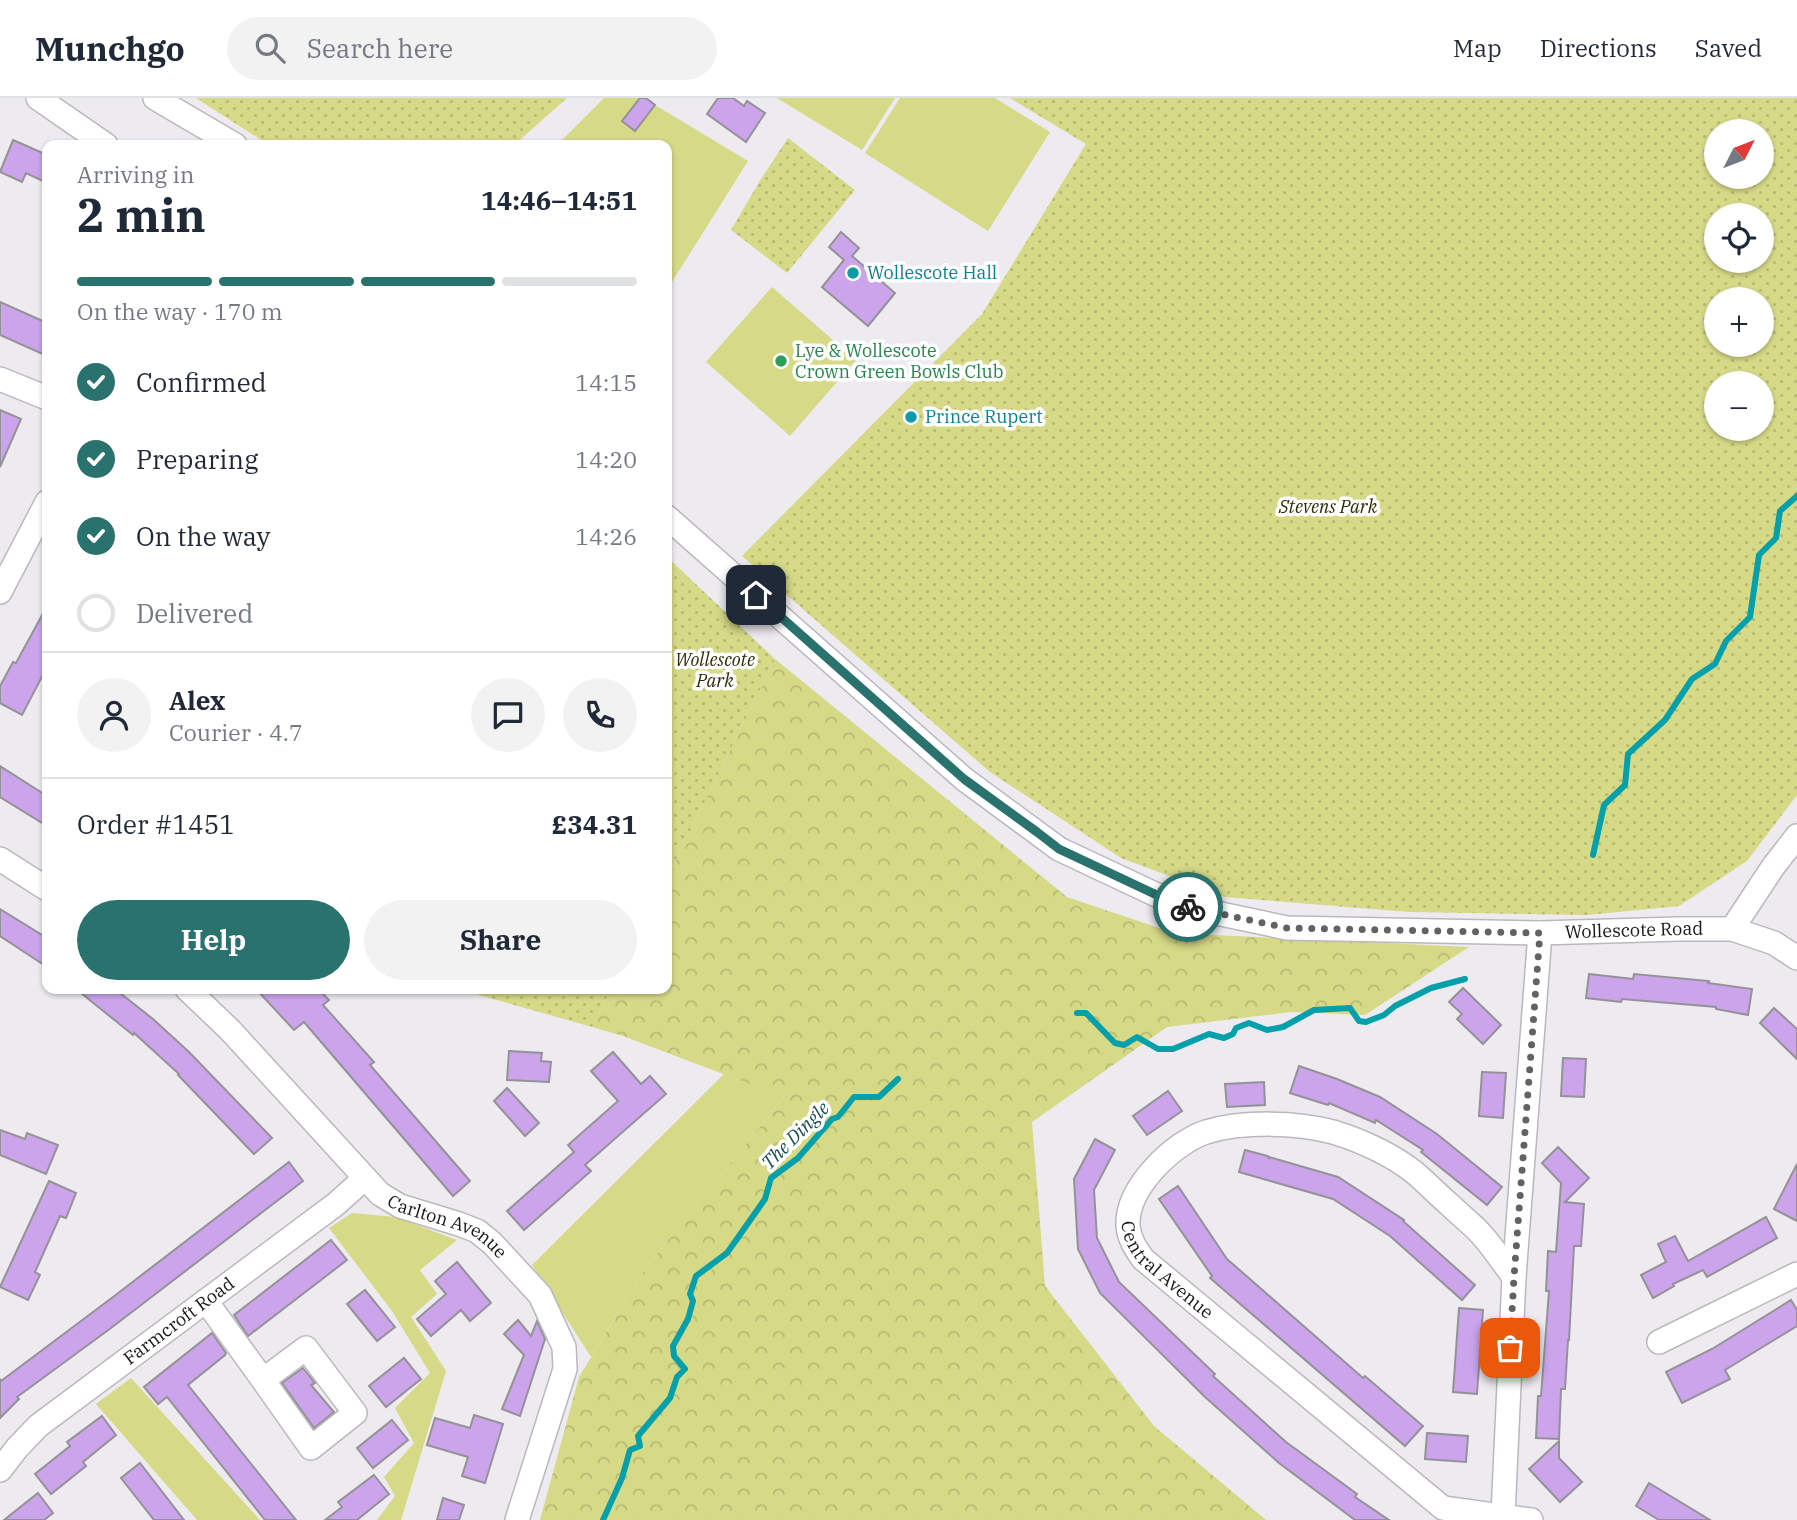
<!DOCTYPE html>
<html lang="en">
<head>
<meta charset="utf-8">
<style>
	:root { --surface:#fff; --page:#f2f2f3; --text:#1f2937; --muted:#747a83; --line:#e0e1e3; --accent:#29726d }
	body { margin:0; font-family:"IBM Plex Serif",serif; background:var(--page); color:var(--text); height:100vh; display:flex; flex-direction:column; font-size:26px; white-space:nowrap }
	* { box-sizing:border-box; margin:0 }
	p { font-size:23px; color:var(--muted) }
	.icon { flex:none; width:38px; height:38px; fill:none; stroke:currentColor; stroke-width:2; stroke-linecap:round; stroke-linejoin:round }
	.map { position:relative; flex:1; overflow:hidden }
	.sheet { position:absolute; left:42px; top:42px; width:630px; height:854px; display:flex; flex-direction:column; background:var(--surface); border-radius:14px; box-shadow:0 2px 5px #0004 }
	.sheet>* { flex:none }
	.needle { width:46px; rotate:48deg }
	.fabs { position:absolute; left:1704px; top:21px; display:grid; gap:14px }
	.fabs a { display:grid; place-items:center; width:70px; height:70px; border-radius:50%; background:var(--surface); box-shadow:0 2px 5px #0004; font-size:35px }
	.pin { position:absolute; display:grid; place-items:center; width:60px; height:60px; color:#fff; margin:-30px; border-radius:14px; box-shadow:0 4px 10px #0006 }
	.courier { position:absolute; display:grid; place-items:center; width:70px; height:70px; margin:-35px; border:5px solid #29726d; border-radius:50%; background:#fff; color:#222; box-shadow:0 2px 9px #0007 }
	.overview em { font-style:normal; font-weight:700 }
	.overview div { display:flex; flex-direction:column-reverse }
	.overview { display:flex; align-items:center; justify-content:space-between; height:119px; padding:0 35px }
	h1 { font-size:46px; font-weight:700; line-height:52px }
	.bar { display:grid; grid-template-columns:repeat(4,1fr); gap:10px 7px; align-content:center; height:84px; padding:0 35px }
	.bar i { height:9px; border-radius:5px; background:var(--line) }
	.bar .selected { background:var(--accent) }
	.bar p { grid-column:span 4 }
	.line { display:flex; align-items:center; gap:18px; padding:0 35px; border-top:2px solid var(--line) }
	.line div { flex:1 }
	.round { display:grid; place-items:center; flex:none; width:74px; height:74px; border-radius:37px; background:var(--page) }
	ol { padding:0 35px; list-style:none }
	li { display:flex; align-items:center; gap:21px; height:77px }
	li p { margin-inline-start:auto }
	li .icon { padding:7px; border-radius:50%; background:var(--accent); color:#fff; stroke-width:4 }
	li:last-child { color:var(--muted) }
	li i { width:38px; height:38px; border:4px solid var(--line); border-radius:50% }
	.action { display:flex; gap:14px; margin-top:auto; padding:14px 35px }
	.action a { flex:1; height:80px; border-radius:42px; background:var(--accent); color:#fff; font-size:28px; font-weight:700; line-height:80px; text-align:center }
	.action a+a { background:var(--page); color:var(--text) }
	header { display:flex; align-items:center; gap:42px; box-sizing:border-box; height:98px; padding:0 35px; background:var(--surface); border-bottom:2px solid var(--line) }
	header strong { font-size:33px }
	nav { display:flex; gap:38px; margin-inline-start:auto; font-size:24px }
	.search { width:490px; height:63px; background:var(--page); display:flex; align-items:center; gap:18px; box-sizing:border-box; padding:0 24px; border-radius:38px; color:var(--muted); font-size:26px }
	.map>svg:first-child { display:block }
</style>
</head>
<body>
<header>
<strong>Munchgo</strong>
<div class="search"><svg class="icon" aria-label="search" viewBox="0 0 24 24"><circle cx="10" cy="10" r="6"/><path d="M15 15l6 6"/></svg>Search here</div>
<nav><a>Map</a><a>Directions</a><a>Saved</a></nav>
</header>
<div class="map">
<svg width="1797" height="1422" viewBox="0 0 1797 1422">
	<defs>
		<pattern id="forest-crowns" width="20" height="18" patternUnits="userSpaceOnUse" patternTransform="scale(1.75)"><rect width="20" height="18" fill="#d6d986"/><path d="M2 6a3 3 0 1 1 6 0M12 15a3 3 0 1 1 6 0" fill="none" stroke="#b7ba73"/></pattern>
		<pattern id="park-dots" width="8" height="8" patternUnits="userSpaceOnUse" patternTransform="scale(1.75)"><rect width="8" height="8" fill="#d6d986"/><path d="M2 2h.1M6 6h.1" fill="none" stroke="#b7ba73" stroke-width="1.8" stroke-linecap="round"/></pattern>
	</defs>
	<rect width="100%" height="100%" fill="#edebf0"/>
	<!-- grass -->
	<g fill="#d6d986">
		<path d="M 604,0 L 640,0 L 635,32 L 655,7 L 748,63 L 670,187 L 667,185 L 667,47 L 557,47 Z"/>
		<path d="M 777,0 L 895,0 L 862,52 Z"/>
		<path d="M 900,0 L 995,0 L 1050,34 L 988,133 L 865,55 Z"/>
		<path d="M 772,189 L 856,262 L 790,338 L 706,264 Z"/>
		<path d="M 724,976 L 784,999 L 645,1171 L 591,1259 L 532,1167 Z"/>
		<path d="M 352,1115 L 395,1119 L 457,1142 L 420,1172 L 437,1196 L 411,1219 L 446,1273 L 401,1422 L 377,1422 L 395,1398 L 384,1379 L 414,1345 L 395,1310 L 430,1275 L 392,1213 L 329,1130 Z"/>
		<path d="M 131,1280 L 260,1422 L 197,1422 L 96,1306 Z"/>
	</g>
	<!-- forest -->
	<path fill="url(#forest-crowns)" d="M 775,561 L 1067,799 L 1174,835 L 1469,849 L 1365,917 L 1291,914 L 1167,929 L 1032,1024 L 1045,1188 L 1154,1328 L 1266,1422 L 540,1422 L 579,1279 L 645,1171 L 784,999 L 623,938 L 592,929 L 612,891 L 667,891 L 667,780 Z"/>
	<!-- park -->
	<g fill="url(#park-dots)" fill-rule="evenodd">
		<path d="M 196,0 L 567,0 L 514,47 L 269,47 Z"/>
		<path d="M 1010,0 L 1797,0 L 1797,697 L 1747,763 L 1679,808 L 1587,817 L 1409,814 L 1225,799 L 1121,760 L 990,674 L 742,458 L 982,216 L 1086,46 ZM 1717,33 L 1762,33 L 1762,79 L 1717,79 ZM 1717,117 L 1762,117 L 1762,163 L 1717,163 ZM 1762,201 L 1762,247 L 1717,247 L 1717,201 ZM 1717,285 L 1762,285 L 1762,331 L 1717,331 Z"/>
		<path d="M 788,40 L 855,92 L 787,175 L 731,132 L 761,81 Z"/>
		<path d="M 667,459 L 775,561 L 667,780 Z"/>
		<path d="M 458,891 L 612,891 L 592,929 Z"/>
	</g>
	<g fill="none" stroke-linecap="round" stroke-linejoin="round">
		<!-- stream -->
		<g stroke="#06a0ab" stroke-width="6">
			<path d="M 1593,757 L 1604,707 L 1625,687 L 1628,656 L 1665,622 L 1692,581 L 1715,566 L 1726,543 L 1750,519 L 1759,457 L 1776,440 L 1780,413 L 1797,398"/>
			<path d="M 1077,915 L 1086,915 L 1115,945 L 1124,947 L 1137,939 L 1158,951 L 1173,951 L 1209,936 L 1224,940 L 1233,936 L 1236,930 L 1249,925 L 1267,932 L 1283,929 L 1314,912 L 1350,910 L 1359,923 L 1366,924 L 1384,917 L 1395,908 L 1431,890 L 1465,881"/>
			<path d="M 603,1422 L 622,1380 L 630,1352 L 640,1348 L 638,1338 L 670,1300 L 677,1279 L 685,1271 L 674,1258 L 673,1248 L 688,1221 L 693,1203 L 690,1196 L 696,1178 L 727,1155 L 765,1101 L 771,1080 L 798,1060 L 832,1021 L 838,1019 L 854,999 L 879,999 L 898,981"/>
		</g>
	</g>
	<!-- building -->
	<g fill="#cba4ec" stroke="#949296" stroke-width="2">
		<path d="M 640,0 L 646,0 L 655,7 L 635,33 L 622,23 Z"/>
		<path d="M 718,0 L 733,0 L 744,8 L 747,3 L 765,15 L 746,44 L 707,16 Z"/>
		<path d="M 13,42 L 47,57 L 47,85 L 26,75 L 22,84 L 0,74 Z"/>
		<path d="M 841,134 L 859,150 L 852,158 L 895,195 L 868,228 L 822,189 L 844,162 L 829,149 Z"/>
		<path d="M 0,204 L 47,225 L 47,258 L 0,237 Z"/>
		<path d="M 0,312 L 21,321 L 0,369 Z"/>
		<path d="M 47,508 L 47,569 L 22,617 L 0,605 L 0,588 L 13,564 L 16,565 Z"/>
		<path d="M 0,668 L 47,698 L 47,728 L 0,699 Z"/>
		<path d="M 0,811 L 47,840 L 47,869 L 0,838 Z"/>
		<path d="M 1589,876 L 1633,881 L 1634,876 L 1709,883 L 1708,885 L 1752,891 L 1748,917 L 1716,911 L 1716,909 L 1622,901 L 1621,904 L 1586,900 Z"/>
		<path d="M 1463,890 L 1501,927 L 1483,946 L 1457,921 L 1462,916 L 1449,904 Z"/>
		<path d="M 76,891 L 115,891 L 153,921 L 189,954 L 272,1040 L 254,1056 L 178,977 L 179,976 L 134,935 L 133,937 Z"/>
		<path d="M 256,891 L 318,891 L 329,902 L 323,907 L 374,964 L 370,967 L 470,1083 L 453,1098 L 304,924 L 294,932 Z"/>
		<path d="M 1774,910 L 1797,931 L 1797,961 L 1760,925 Z"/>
		<path d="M 509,953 L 542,955 L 541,963 L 551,964 L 549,984 L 507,982 Z"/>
		<path d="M 613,954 L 641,986 L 650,978 L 666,996 L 585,1067 L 591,1073 L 524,1132 L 507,1113 L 574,1054 L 568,1047 L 618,1003 L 591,973 Z"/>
		<path d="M 1563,960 L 1586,961 L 1584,999 L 1561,998 Z"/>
		<path d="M 1299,968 L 1337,981 L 1380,999 L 1437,1036 L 1502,1089 L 1487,1107 L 1421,1054 L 1423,1052 L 1376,1022 L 1375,1025 L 1329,1005 L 1328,1007 L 1290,995 Z"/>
		<path d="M 1482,974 L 1506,975 L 1503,1020 L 1479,1018 Z"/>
		<path d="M 1264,984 L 1265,1007 L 1227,1009 L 1225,986 Z"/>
		<path d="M 507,990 L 539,1025 L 525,1038 L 494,1003 Z"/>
		<path d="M 1168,993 L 1182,1013 L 1147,1037 L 1133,1018 Z"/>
		<path d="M 0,1032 L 25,1041 L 27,1035 L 58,1047 L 46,1076 L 0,1057 Z"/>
		<path d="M 1095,1041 L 1115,1052 L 1094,1092 L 1097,1140 L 1119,1184 L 1215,1276 L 1213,1278 L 1286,1344 L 1357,1396 L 1355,1399 L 1389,1422 L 1355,1422 L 1279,1365 L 1205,1299 L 1100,1195 L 1078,1151 L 1074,1081 Z"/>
		<path d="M 1558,1049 L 1589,1080 L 1565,1104 L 1584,1106 L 1581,1148 L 1574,1148 L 1569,1242 L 1568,1242 L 1565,1291 L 1561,1291 L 1559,1341 L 1536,1340 L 1538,1298 L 1541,1298 L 1549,1193 L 1546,1193 L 1548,1153 L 1556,1154 L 1561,1085 L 1542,1065 Z"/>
		<path d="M 1245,1052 L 1268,1058 L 1269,1061 L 1269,1059 L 1338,1079 L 1404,1122 L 1403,1123 L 1475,1187 L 1462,1202 L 1390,1138 L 1333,1101 L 1239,1074 Z"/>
		<path d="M 289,1064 L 303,1083 L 111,1230 L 17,1299 L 19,1301 L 0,1320 L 0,1281 L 1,1283 L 113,1199 Z"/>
		<path d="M 1797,1066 L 1797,1123 L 1774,1111 Z"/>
		<path d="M 49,1083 L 76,1095 L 66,1120 L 60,1118 L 35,1174 L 40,1177 L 28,1202 L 0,1189 Z"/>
		<path d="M 1178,1088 L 1227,1161 L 1363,1280 L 1365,1278 L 1423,1328 L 1405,1348 L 1210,1180 L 1212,1178 L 1159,1101 Z"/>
		<path d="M 1766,1119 L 1777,1140 L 1707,1179 L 1703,1172 L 1673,1186 L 1674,1188 L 1653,1200 L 1641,1177 L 1666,1164 L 1658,1146 L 1675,1138 L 1688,1163 Z"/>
		<path d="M 331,1142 L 347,1162 L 248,1238 L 234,1217 Z"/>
		<path d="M 457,1164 L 491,1205 L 470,1223 L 461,1212 L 431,1238 L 417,1221 L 446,1196 L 435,1183 Z"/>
		<path d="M 365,1192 L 395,1229 L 377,1243 L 347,1206 Z"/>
		<path d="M 1791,1202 L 1797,1212 L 1797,1228 L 1725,1272 L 1730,1281 L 1682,1305 L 1666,1274 L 1712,1251 Z"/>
		<path d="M 1459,1210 L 1483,1212 L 1477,1296 L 1453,1294 Z"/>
		<path d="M 518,1222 L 531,1238 L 537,1223 L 545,1241 L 520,1318 L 502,1311 L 524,1257 L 504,1236 Z"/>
		<path d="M 212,1235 L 226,1255 L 225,1257 L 188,1287 L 296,1422 L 265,1422 L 167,1299 L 158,1306 L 144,1289 Z"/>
		<path d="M 404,1260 L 421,1281 L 386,1309 L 369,1288 Z"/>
		<path d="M 303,1270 L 315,1285 L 311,1287 L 334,1314 L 314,1330 L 282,1285 Z"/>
		<path d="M 474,1317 L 503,1326 L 485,1385 L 462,1378 L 468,1359 L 427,1347 L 435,1320 L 470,1330 Z"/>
		<path d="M 102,1318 L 116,1337 L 83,1364 L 86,1368 L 51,1396 L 35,1376 L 70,1348 L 67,1344 Z"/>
		<path d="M 392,1322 L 408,1342 L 373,1370 L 357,1350 Z"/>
		<path d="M 1427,1335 L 1468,1338 L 1466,1364 L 1425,1361 Z"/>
		<path d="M 1559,1343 L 1559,1360 L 1582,1384 L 1560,1404 L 1529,1371 Z"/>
		<path d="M 140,1365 L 184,1422 L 154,1422 L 121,1380 Z"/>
		<path d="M 374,1377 L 389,1396 L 357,1422 L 325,1422 L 342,1409 L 338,1404 Z"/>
		<path d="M 1649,1385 L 1710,1422 L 1659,1422 L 1636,1408 Z"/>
		<path d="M 38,1395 L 53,1415 L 44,1422 L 4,1422 Z"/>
		<path d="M 443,1400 L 464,1407 L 459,1422 L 437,1422 Z"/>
	</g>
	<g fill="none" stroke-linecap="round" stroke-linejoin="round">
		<!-- minor casing -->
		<g stroke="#bbb8bd" stroke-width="26">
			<g id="minor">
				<path d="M 38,0 L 106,47"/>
				<path d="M 155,0 L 235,47"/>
				<path d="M 0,281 L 47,300"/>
				<path id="s1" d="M 667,419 L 964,681 L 1059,751 L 1178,807 L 1287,830 L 1540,835 L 1679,831 L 1732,831 L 1774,845 L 1797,860"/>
				<path d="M 0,494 L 47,404"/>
				<path d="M 0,761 L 47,791"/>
				<path d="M 1732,831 L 1773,769 L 1797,738"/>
				<path id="s2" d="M 187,891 L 230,932 L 380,1096 L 400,1108 L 459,1126 L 477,1133 L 492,1145 L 540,1197 L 564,1249 L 565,1271 L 517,1422"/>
				<path id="s3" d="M 1514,1179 C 1503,1165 1493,1149 1481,1136 C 1472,1126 1460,1117 1450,1107 C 1438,1097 1427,1085 1415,1075 C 1393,1057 1360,1042 1333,1034 C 1297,1024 1243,1023 1206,1034 C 1173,1045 1126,1090 1128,1128 C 1129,1141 1136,1151 1143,1161 L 1443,1410 L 1531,1422"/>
				<path d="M 206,1203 L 263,1282 L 306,1250 L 355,1315 L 311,1350 L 263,1282"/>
				<path d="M 1659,1244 L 1797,1176"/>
				<path id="s4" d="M 0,1372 L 17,1350 L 38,1328 L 336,1106 L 365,1080"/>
				<path d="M 1503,1417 L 1514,1179 L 1540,835"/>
			</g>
		</g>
		<!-- minor -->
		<use href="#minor" stroke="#fff" stroke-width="23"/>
	</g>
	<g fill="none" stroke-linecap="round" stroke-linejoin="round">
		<!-- done -->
		<path stroke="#636164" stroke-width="7" stroke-dasharray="0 12.6" d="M 1188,809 L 1287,830 L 1540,835 L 1514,1179 L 1510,1250"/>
		<!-- route -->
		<path stroke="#29726d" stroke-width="9" d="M 756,497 L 964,681 L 1037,734 L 1059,751 L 1178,807 L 1188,809"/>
	</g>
	<!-- markers -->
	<g fill="#0f9aa8" stroke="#fff" stroke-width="2.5">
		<circle cx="853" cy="175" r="7"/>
		<circle cx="911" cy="319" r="7"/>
	</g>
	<circle fill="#2e9e5b" stroke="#fff" stroke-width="2.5" cx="781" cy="263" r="7"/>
	<g text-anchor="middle" stroke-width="7" stroke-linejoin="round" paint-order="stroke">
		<!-- culture labels -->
		<g font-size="18" fill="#0d838f" stroke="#fff" text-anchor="start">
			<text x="867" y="181">Wollescote Hall</text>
			<text x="925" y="325">Prince Rupert</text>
		</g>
		<!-- leisure labels -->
		<g font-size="18" fill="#27864d" stroke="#fff" text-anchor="start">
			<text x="795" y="259">Lye &amp; Wollescote<tspan x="795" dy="21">Crown Green Bowls Club</tspan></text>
		</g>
		<!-- park labels -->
		<g font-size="18" font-style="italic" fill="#2c2d07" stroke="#fff">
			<text x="1328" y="415">Stevens Park</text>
			<text x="715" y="568">Wollescote<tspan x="715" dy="21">Park</tspan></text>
		</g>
		<!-- street labels -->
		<g font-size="18" fill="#181719" stroke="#fff">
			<text dy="6" stroke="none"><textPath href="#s1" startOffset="1104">Wollescote Road</textPath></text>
			<text dy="6" stroke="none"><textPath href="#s2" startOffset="357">Carlton Avenue</textPath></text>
			<text dy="6" stroke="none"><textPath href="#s3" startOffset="553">Central Avenue</textPath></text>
			<text dy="6" stroke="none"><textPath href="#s4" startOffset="234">Farmcroft Road</textPath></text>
		</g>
		<!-- water labels -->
		<g font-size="19" font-style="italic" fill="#164c51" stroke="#fff">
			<text transform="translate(795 1037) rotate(-45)" y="7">The Dingle</text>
		</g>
	</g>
</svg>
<div class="fabs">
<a><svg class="needle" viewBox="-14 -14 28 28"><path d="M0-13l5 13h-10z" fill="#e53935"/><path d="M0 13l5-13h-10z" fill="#747a83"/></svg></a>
<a><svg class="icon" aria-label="locate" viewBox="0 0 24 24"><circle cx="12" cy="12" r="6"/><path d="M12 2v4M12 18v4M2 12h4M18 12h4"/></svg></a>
<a>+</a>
<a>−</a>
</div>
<div class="pin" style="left:1510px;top:1250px;background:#ea580c"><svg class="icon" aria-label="bag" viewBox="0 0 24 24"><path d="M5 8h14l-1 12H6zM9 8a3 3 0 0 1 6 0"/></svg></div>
<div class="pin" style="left:756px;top:497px;background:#1f2937"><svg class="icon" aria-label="home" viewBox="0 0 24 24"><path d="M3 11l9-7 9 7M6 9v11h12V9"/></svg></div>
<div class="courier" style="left:1188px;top:809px"><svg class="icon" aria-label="bike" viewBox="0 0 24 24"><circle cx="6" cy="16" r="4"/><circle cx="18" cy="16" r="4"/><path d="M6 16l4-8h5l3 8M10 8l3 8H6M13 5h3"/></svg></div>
<section class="sheet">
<div class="overview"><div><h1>2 min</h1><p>Arriving in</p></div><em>14:46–14:51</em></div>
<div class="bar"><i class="selected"></i><i class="selected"></i><i class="selected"></i><i></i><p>On the way · 170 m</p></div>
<ol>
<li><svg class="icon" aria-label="check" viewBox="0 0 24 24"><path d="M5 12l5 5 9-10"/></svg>Confirmed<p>14:15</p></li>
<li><svg class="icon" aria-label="check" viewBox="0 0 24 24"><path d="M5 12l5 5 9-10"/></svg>Preparing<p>14:20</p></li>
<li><svg class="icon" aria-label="check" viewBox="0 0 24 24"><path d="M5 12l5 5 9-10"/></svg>On the way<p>14:26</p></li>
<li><i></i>Delivered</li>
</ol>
<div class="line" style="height:126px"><a class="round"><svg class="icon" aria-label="person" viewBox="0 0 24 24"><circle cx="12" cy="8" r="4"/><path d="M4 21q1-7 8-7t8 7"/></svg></a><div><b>Alex</b><p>Courier · 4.7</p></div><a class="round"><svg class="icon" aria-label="chat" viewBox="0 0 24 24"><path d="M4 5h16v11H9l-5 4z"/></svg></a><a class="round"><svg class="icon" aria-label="phone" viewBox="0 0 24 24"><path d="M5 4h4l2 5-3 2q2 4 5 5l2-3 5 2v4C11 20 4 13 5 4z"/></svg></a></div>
<div class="line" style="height:91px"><div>Order #1451</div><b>£34.31</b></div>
<div class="action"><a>Help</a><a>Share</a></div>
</section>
</div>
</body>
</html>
